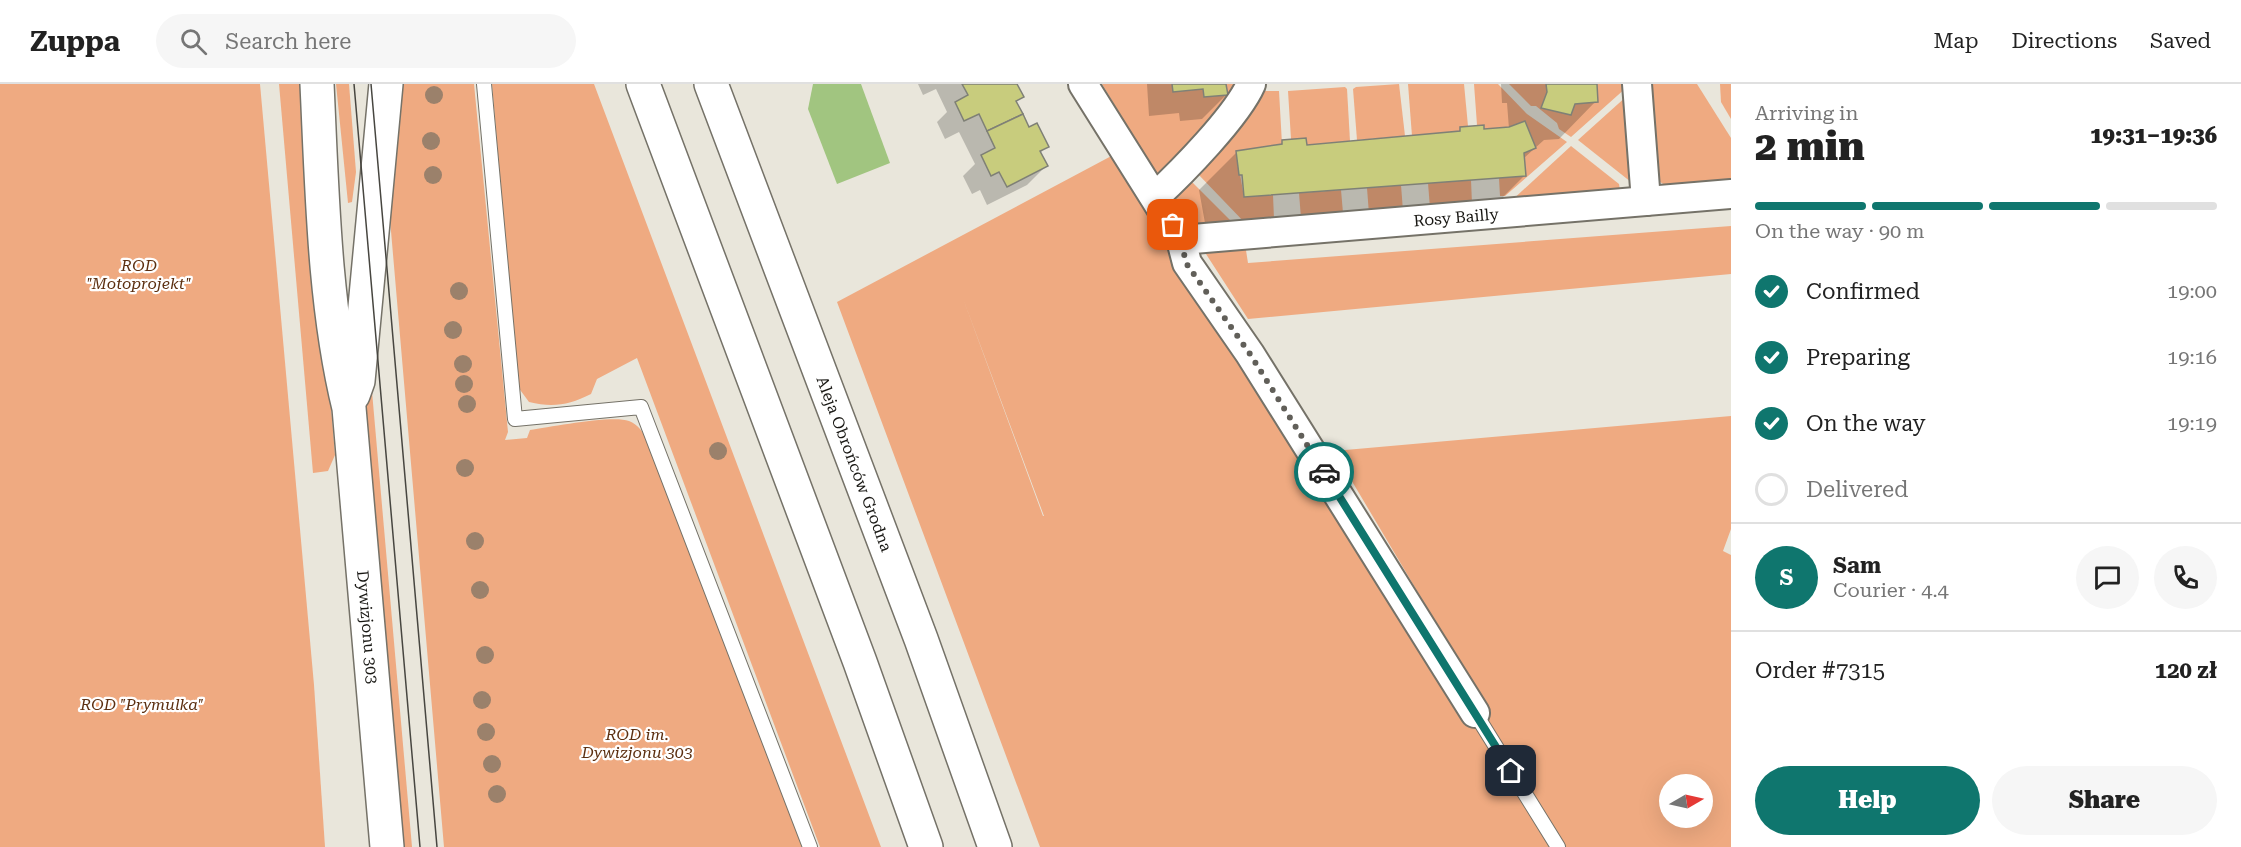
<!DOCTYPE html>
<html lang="en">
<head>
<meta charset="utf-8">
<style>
	:root { --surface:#fff; --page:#f6f6f6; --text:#222; --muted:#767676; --line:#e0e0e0; --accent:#0f766e }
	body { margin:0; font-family:"Roboto Serif",serif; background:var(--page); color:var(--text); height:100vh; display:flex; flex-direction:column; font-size:22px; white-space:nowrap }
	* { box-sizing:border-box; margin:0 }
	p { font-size:20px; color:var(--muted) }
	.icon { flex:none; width:33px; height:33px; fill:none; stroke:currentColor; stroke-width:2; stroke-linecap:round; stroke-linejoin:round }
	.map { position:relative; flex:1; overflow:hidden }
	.panel { display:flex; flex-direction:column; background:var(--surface); width:510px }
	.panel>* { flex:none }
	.needle { width:39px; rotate:81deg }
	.controls { position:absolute; left:1659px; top:690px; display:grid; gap:12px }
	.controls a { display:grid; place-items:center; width:54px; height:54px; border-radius:50%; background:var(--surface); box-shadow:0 6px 24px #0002; font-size:30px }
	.pin { position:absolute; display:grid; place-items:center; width:51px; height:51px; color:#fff; margin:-26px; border-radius:12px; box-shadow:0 3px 9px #0006 }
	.courier { position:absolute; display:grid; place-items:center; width:60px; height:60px; margin:-30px; border:4px solid #0f766e; border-radius:50%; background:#fff; color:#222; box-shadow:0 2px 8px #0007 }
	.summary em { font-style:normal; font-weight:800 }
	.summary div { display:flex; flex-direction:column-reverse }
	.summary { display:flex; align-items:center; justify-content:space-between; height:102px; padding:0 24px }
	h1 { font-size:39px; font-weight:800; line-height:45px }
	.bar { display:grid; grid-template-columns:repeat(4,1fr); gap:9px 6px; align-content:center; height:72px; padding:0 24px }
	.bar i { height:8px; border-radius:4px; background:var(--line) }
	.bar .current { background:var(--accent) }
	.bar p { grid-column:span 4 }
	.line { display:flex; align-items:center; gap:15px; padding:0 24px; border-top:2px solid var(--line) }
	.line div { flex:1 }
	.round { display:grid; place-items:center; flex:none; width:63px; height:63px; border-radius:32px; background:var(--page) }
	ol { padding:0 24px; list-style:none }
	li { display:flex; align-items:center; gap:18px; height:66px }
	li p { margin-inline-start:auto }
	li .icon { padding:6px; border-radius:50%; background:var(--accent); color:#fff; stroke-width:4 }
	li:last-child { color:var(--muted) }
	li i { width:33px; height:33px; border:3px solid var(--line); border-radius:50% }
	.cta { display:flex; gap:12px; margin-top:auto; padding:12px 24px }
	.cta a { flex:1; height:69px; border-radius:36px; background:var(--accent); color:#fff; font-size:24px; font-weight:800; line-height:69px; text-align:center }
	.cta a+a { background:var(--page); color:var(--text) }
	header { display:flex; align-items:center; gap:36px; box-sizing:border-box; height:84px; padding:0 30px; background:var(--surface); border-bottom:2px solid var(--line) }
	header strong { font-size:28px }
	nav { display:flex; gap:33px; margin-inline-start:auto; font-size:21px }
	.search { width:420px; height:54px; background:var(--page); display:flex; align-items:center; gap:15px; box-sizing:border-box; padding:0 21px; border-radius:33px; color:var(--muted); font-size:22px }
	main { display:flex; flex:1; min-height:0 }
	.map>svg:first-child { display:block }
</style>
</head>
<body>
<header>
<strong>Zuppa</strong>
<div class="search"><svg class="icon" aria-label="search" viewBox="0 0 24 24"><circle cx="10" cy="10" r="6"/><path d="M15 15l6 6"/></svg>Search here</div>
<nav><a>Map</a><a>Directions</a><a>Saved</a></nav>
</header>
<main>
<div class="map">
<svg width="1731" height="763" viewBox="0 0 1731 763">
	<rect width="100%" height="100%" fill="#e9e6db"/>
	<!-- green -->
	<g fill="#efaa81" fill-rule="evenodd">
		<path d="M 0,0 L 260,0 L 314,601 L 325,763 L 0,763 Z"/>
		<path d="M 279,0 L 304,0 L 335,371 L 328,387 L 313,389 Z"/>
		<path d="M 336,0 L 349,0 L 356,88 L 352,118 L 348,119 Z"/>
		<path d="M 396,0 L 474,0 L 508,348 L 505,356 L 527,354 L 530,346 C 552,343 611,331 629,337 C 638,340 644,350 649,357 L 802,763 L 444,763 L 386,89 Z"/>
		<path d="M 492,0 L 594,0 L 881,763 L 820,763 L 637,274 L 597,295 L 591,310 C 569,321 553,324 529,318 L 518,303 Z"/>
		<path d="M 1102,0 L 1172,0 L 1173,8 L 1203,5 L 1204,13 L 1227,11 L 1226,0 L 1242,0 L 1239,8 L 1158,93 Z"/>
		<path d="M 1399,0 L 1405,52 L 1357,56 L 1353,5 L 1356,3 Z"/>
		<path d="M 1408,0 L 1464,0 L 1468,42 L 1460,47 L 1412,52 Z"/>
		<path d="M 1474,0 L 1498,0 L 1527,30 L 1567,58 L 1505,112 L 1500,112 L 1499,94 L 1526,92 L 1524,69 L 1536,64 L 1525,37 L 1509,43 L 1484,45 L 1484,41 L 1477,41 Z"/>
		<path d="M 1509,0 L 1546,0 L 1547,8 L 1541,24 L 1571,31 L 1575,20 L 1597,0 L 1627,0 L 1627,3 L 1571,53 L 1559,45 L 1557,39 L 1536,22 L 1531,22 Z"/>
		<path d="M 1650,0 L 1697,0 L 1731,54 L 1731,101 L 1671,105 L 1657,96 Z"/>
		<path d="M 1720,0 L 1731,0 L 1731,35 L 1721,18 Z"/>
		<path d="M 1345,3 L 1347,5 L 1350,57 L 1307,61 L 1291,55 L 1288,7 Z"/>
		<path d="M 1261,7 L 1279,7 L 1282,60 L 1236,67 L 1244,113 L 1273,111 L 1274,135 L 1248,142 L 1197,89 Z"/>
		<path d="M 1628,11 L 1631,98 L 1578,56 Z"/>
		<path d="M 1571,62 L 1619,100 L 1620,106 L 1509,119 Z"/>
		<path d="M 1117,69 L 1480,613 L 1334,367 L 1731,332 L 1731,445 L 1723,467 L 1731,471 L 1731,763 L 1040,763 L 837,218 ZM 961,209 L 971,236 L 1044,432 L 1043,432 ZM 1670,700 L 1702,700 L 1702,734 L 1670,734 Z"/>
		<path d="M 1471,96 L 1472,120 L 1430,124 L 1428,99 Z"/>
		<path d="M 1192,98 L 1237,143 L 1191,145 L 1176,115 Z"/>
		<path d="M 1401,101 L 1403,127 L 1369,130 L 1367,104 Z"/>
		<path d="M 1341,106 L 1343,129 L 1301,134 L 1299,109 Z"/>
		<path d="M 1731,142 L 1731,190 L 1248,235 L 1206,170 L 1207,164 L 1245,160 L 1248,179 Z"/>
		<path d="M 368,262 L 412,763 L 403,763 L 368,356 L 366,324 Z"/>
	</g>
	<!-- water -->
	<path fill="#a1c580" d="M 813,0 L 861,0 L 890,79 L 837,100 L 808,25 Z"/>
	<!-- shadow -->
	<g fill="#0003">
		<path d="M 918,0 L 1016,0 L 1022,12 L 1015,19 L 1029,45 L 1047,63 L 1039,70 L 1046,82 L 1027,101 L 987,121 L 980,106 L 972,110 L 963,92 L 975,80 L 959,48 L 945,55 L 937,38 L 947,28 L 936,5 L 923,11 Z"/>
		<path d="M 1147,0 L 1225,0 L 1226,11 L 1202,35 L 1180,37 L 1179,29 L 1149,32 Z"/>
		<path d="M 1501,0 L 1595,0 L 1596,17 L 1559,55 L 1544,56 L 1523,75 L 1524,92 L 1487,129 L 1207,150 L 1199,106 L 1237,68 L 1279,62 L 1283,58 L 1305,62 L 1456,49 L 1461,45 L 1483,47 L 1509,45 L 1507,19 L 1502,19 Z"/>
	</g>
	<!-- building -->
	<g fill="#c8cc7d" stroke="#7f8076" stroke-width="1.5">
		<path d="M 962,0 L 1017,0 L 1024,13 L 1016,17 L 1023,30 L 987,47 L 979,30 L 964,37 L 955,18 L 968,11 Z"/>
		<path d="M 1172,0 L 1226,0 L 1228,11 L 1204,13 L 1203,5 L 1173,8 Z"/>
		<path d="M 1546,0 L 1597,0 L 1598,18 L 1575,20 L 1571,31 L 1541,24 L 1547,8 Z"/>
		<path d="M 1023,30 L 1029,43 L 1037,39 L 1049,63 L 1040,67 L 1048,82 L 1007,103 L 999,88 L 991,92 L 981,71 L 995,64 L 987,47 Z"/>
		<path d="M 1525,37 L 1536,64 L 1524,69 L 1526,92 L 1244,113 L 1242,91 L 1239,91 L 1236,67 L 1282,60 L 1282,56 L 1306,54 L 1307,61 L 1460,47 L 1460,43 L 1484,41 L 1484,45 L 1509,43 Z"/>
	</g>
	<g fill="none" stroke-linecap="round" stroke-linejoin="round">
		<!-- service casing -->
		<g stroke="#757268" stroke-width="16">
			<g id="service">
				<path d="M 484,0 L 515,335 L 641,323 L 810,763"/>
				<path d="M 1475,629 L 1558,763"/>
			</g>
		</g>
		<!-- minor casing -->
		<g stroke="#757268" stroke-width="32">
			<g id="minor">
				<path d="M 1083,0 L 1181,156 L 1187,179 L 1250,270 L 1475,629"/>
				<path d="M 1637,0 L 1646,117"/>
				<path d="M 1155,113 C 1182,88 1237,32 1251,0"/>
				<path id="s1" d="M 1181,156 L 1731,110"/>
			</g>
		</g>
		<!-- tertiary casing -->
		<g stroke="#757268" stroke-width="36">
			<g id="tertiary">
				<path id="s2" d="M 317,0 C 322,106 324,222 349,324 L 387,763"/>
				<path d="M 353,311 L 358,297 L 386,0"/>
			</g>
		</g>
		<!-- motorway casing -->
		<g stroke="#757268" stroke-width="36">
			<g id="motorway">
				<path d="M 643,0 L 860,578 L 926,763"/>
				<path id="s3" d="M 711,0 L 921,555 L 995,763"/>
			</g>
		</g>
		<!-- service -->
		<use href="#service" stroke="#fff" stroke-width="14"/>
		<!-- minor -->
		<use href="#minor" stroke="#fff" stroke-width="28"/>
		<!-- tertiary -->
		<use href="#tertiary" stroke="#fff" stroke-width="33"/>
		<!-- motorway -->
		<use href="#motorway" stroke="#fff" stroke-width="33"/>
		<!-- tram -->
		<g stroke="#474640" stroke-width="1.5">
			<path d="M 354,0 L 420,763"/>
			<path d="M 371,0 L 437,763"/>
		</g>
	</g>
	<!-- trees -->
	<g fill="#9b816b">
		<circle cx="434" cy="11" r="9"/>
		<circle cx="431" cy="57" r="9"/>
		<circle cx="433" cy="91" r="9"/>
		<circle cx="459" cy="207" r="9"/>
		<circle cx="453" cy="246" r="9"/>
		<circle cx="463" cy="280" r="9"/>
		<circle cx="464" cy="300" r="9"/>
		<circle cx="467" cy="320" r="9"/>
		<circle cx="718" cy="367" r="9"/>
		<circle cx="465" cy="384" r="9"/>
		<circle cx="475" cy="457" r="9"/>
		<circle cx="480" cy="506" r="9"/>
		<circle cx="485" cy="571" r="9"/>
		<circle cx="482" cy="616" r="9"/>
		<circle cx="486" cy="648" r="9"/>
		<circle cx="492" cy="680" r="9"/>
		<circle cx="497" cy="710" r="9"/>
	</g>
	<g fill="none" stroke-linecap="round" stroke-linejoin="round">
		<!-- done -->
		<path stroke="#615f59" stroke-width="6" stroke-dasharray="0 10.8" d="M 1173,141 L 1181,156 L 1186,179 L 1250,270 L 1324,388"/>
		<!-- route -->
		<path stroke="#0f766e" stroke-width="8" d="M 1324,388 L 1511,687"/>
	</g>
	<g text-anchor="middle" stroke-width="4.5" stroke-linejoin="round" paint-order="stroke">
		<!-- street labels -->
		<g font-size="16" fill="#181713" stroke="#fff">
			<text dy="6" stroke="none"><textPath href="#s1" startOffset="276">Rosy Bailly</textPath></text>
			<text dy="6" stroke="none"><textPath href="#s3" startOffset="406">Aleja Obrońców Grodna</textPath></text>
			<text dy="6" stroke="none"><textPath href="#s2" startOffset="546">Dywizjonu 303</textPath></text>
		</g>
		<!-- park labels -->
		<g font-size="16" font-style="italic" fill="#5c2f10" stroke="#fff">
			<text x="139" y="187">ROD<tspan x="139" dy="18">"Motoprojekt"</tspan></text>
			<text x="142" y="626">ROD "Prymulka"</text>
			<text x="637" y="656">ROD im.<tspan x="637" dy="18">Dywizjonu 303</tspan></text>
		</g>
	</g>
</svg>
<div class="controls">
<a><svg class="needle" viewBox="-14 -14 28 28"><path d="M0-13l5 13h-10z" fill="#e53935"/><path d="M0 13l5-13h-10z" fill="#767676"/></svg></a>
</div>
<div class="pin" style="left:1173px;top:141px;background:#ea580c"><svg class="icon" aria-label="bag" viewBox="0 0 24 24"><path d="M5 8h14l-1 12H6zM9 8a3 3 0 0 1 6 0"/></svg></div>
<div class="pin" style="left:1511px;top:687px;background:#1f2937"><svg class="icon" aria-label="home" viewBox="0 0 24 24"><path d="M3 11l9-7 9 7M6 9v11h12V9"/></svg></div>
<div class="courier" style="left:1324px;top:388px"><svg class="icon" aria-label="car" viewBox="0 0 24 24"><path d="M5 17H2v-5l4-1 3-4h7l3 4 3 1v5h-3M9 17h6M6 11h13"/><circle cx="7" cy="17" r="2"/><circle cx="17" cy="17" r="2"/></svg></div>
</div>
<section class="panel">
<div class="summary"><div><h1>2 min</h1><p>Arriving in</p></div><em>19:31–19:36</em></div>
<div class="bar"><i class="current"></i><i class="current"></i><i class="current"></i><i></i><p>On the way · 90 m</p></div>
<ol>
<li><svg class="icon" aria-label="check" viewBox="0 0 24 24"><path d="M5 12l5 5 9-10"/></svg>Confirmed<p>19:00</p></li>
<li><svg class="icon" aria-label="check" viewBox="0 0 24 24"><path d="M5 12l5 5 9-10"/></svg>Preparing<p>19:16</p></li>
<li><svg class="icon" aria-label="check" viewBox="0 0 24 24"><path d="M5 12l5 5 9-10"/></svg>On the way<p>19:19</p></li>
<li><i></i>Delivered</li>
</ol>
<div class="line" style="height:108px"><b class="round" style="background:var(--accent);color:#fff">S</b><div><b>Sam</b><p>Courier · 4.4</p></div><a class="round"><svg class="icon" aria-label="chat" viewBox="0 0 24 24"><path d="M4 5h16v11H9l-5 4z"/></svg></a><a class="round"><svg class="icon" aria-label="phone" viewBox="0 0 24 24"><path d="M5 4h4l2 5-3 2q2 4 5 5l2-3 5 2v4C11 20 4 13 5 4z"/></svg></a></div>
<div class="line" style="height:78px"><div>Order #7315</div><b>120 zł</b></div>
<div class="cta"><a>Help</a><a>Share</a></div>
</section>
</main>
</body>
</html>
